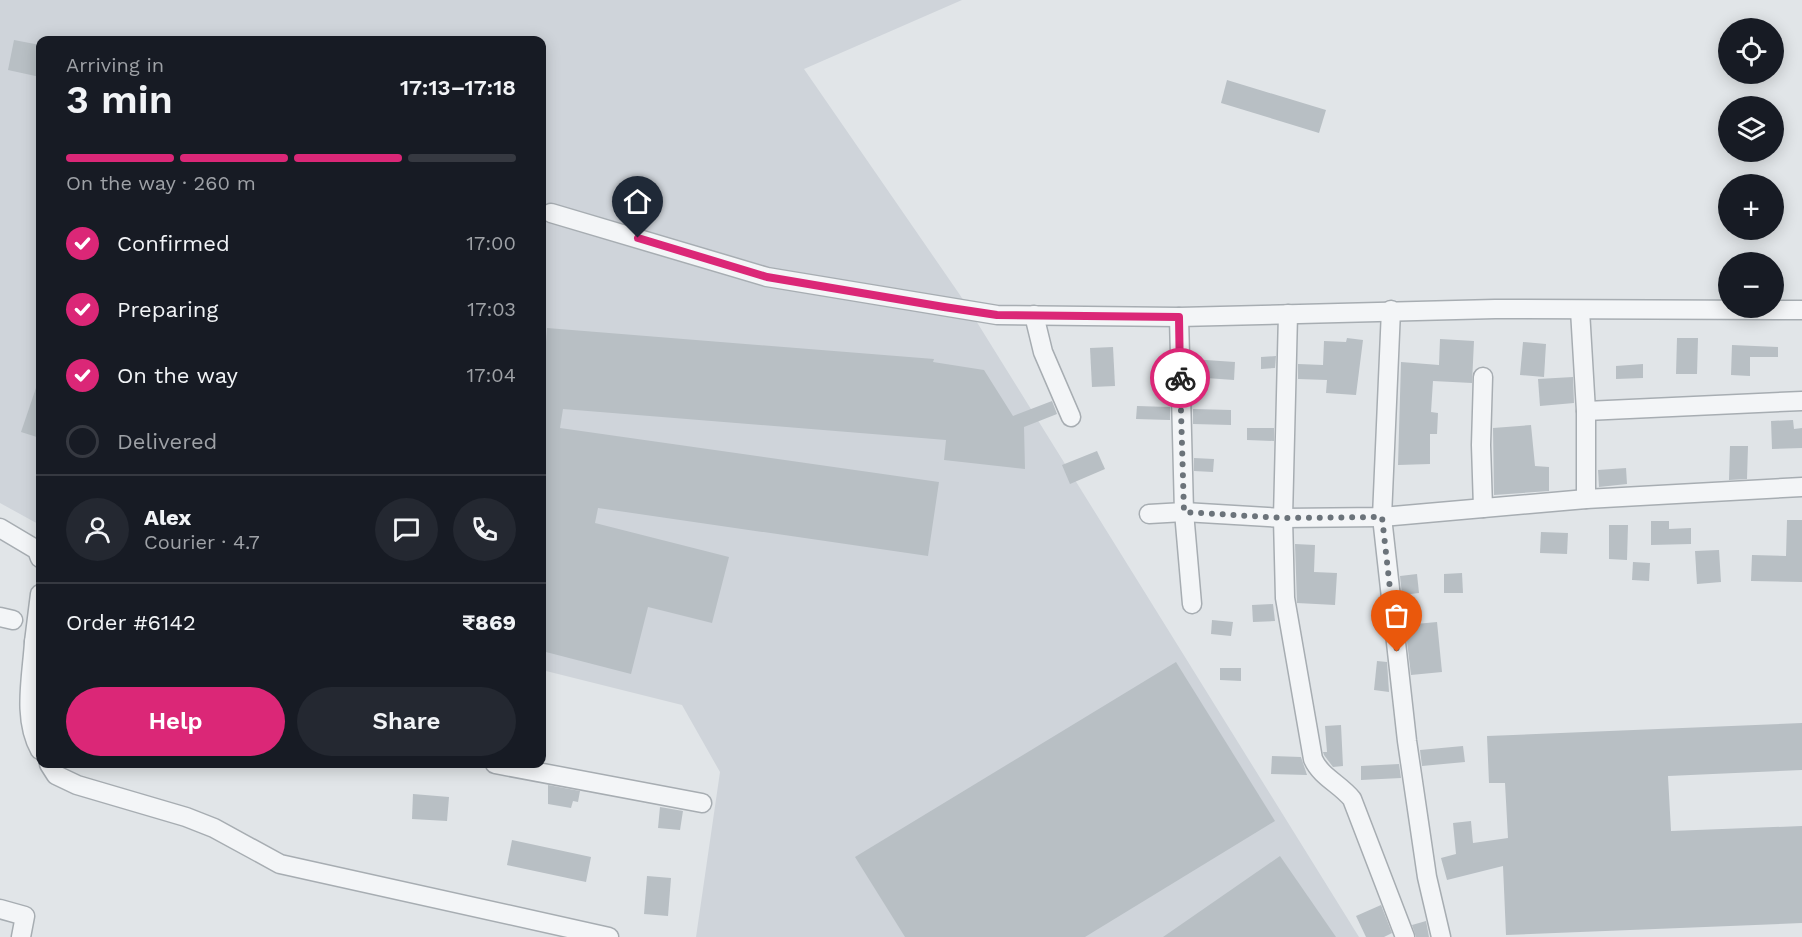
<!DOCTYPE html>
<html lang="en">
<head>
<meta charset="utf-8">
<style>
	:root { --surface:#171b24; --page:#242831; --text:#f1f3f6; --muted:#9ea1a6; --line:#363941; --accent:#db2777 }
	body { margin:0; font-family:"Work Sans",sans-serif; background:var(--page); color:var(--text); height:100vh; display:flex; flex-direction:column; font-size:22px; white-space:nowrap }
	* { box-sizing:border-box; margin:0 }
	p { font-size:20px; color:var(--muted) }
	.icon { flex:none; width:33px; height:33px; fill:none; stroke:currentColor; stroke-width:2; stroke-linecap:round; stroke-linejoin:round }
	.map { position:relative; flex:1; overflow:hidden }
	.panel { position:absolute; left:36px; top:36px; width:510px; height:732px; display:flex; flex-direction:column; background:var(--surface); border-radius:12px; box-shadow:0 3px 15px #0003 }
	.panel>* { flex:none }
	.buttons { position:absolute; left:1718px; top:18px; display:grid; gap:12px }
	.buttons a { display:grid; place-items:center; width:66px; height:66px; border-radius:50%; background:var(--surface); box-shadow:0 3px 15px #0003; font-size:30px }
	.pin { position:absolute; display:grid; place-items:center; width:51px; height:51px; color:#fff; margin:-62px -26px; border-radius:50% 50% 50% 0; rotate:-45deg; box-shadow:0 0 6px #0007 }
	.pin .icon { rotate:45deg }
	.courier { position:absolute; display:grid; place-items:center; width:60px; height:60px; margin:-30px; border:4px solid #db2777; border-radius:50%; background:#fff; color:#222; box-shadow:0 2px 8px #0007 }
	.headline em { font-style:normal; font-weight:600 }
	.headline div { display:flex; flex-direction:column-reverse }
	.headline { display:flex; align-items:center; justify-content:space-between; height:102px; padding:0 30px }
	h1 { font-size:39px; font-weight:600; line-height:45px }
	.bar { display:grid; grid-template-columns:repeat(4,1fr); gap:9px 6px; align-content:center; height:72px; padding:0 30px }
	.bar i { height:8px; border-radius:4px; background:var(--line) }
	.bar .selected { background:var(--accent) }
	.bar p { grid-column:span 4 }
	.line { display:flex; align-items:center; gap:15px; padding:0 30px; border-top:2px solid var(--line) }
	.line div { flex:1 }
	.round { display:grid; place-items:center; flex:none; width:63px; height:63px; border-radius:32px; background:var(--page) }
	ol { padding:0 30px; list-style:none }
	li { display:flex; align-items:center; gap:18px; height:66px }
	li p { margin-inline-start:auto }
	li .icon { padding:6px; border-radius:50%; background:var(--accent); color:#fff; stroke-width:4 }
	li:last-child { color:var(--muted) }
	li i { width:33px; height:33px; border:3px solid var(--line); border-radius:50% }
	.button { display:flex; gap:12px; margin-top:auto; padding:12px 30px }
	.button a { flex:1; height:69px; border-radius:36px; background:var(--accent); color:#fff; font-size:24px; font-weight:600; line-height:69px; text-align:center }
	.button a+a { background:var(--page); color:var(--text) }
	.map>svg:first-child { display:block }
</style>
</head>
<body>
<div class="map">
<svg width="1802" height="937" viewBox="0 0 1802 937">
	<rect width="100%" height="100%" fill="#e1e5e8"/>
	<!-- built -->
	<path fill="#cfd4da" d="M 0,0 L 962,0 L 804,69 L 960,295 L 1359,937 L 696,937 L 720,772 L 682,705 L 542,670 L 542,40 L 40,40 L 40,525 L 0,503 Z"/>
	<!-- building -->
	<g fill="#b8bfc4">
		<path d="M 14,40 L 40,45 L 40,77 L 8,70 Z"/>
		<path d="M 1227,80 L 1326,110 L 1319,133 L 1221,103 Z"/>
		<path d="M 547,328 L 934,359 L 933,362 L 984,370 L 1013,416 L 1052,401 L 1057,414 L 1024,427 L 1025,469 L 944,460 L 946,440 L 563,409 L 560,428 L 939,482 L 928,556 L 598,508 L 595,523 L 729,557 L 712,623 L 648,607 L 631,674 L 542,651 L 542,400 Z"/>
		<path d="M 1347,338 L 1363,340 L 1356,395 L 1326,393 L 1327,380 L 1298,379 L 1298,364 L 1323,365 L 1324,341 L 1346,342 Z"/>
		<path d="M 1677,338 L 1698,338 L 1697,374 L 1676,374 Z"/>
		<path d="M 1440,339 L 1474,341 L 1472,383 L 1433,381 L 1431,412 L 1438,413 L 1437,434 L 1430,434 L 1430,464 L 1398,465 L 1401,362 L 1439,365 Z"/>
		<path d="M 1523,342 L 1546,344 L 1544,377 L 1520,375 Z"/>
		<path d="M 1732,345 L 1778,347 L 1778,357 L 1750,357 L 1750,376 L 1731,375 Z"/>
		<path d="M 1113,347 L 1115,386 L 1092,387 L 1090,348 Z"/>
		<path d="M 1276,356 L 1275,368 L 1261,369 L 1261,357 Z"/>
		<path d="M 1191,359 L 1235,362 L 1234,380 L 1192,377 Z"/>
		<path d="M 1643,364 L 1643,378 L 1616,379 L 1616,366 Z"/>
		<path d="M 1573,377 L 1574,403 L 1540,406 L 1538,379 Z"/>
		<path d="M 38,382 L 40,383 L 40,438 L 21,432 Z"/>
		<path d="M 1137,406 L 1170,407 L 1170,420 L 1136,419 Z"/>
		<path d="M 1193,409 L 1231,410 L 1231,425 L 1193,424 Z"/>
		<path d="M 1793,420 L 1794,429 L 1802,428 L 1802,448 L 1772,449 L 1771,421 Z"/>
		<path d="M 1531,425 L 1535,466 L 1549,467 L 1549,491 L 1494,495 L 1493,428 Z"/>
		<path d="M 1247,428 L 1274,428 L 1274,441 L 1247,440 Z"/>
		<path d="M 1730,446 L 1748,446 L 1747,479 L 1729,480 Z"/>
		<path d="M 1097,451 L 1105,469 L 1070,484 L 1062,465 Z"/>
		<path d="M 1194,458 L 1214,459 L 1213,472 L 1194,471 Z"/>
		<path d="M 1626,468 L 1627,484 L 1599,487 L 1598,470 Z"/>
		<path d="M 1787,520 L 1802,520 L 1802,582 L 1751,581 L 1752,555 L 1786,556 Z"/>
		<path d="M 1651,521 L 1669,521 L 1669,529 L 1691,528 L 1691,544 L 1651,545 Z"/>
		<path d="M 1609,525 L 1628,525 L 1627,560 L 1609,559 Z"/>
		<path d="M 1541,532 L 1568,533 L 1567,554 L 1540,553 Z"/>
		<path d="M 1295,544 L 1315,545 L 1314,572 L 1337,573 L 1335,605 L 1297,603 Z"/>
		<path d="M 1719,550 L 1721,582 L 1697,584 L 1695,551 Z"/>
		<path d="M 1633,562 L 1650,563 L 1649,581 L 1632,580 Z"/>
		<path d="M 1462,573 L 1463,593 L 1444,593 L 1444,574 Z"/>
		<path d="M 1417,574 L 1419,593 L 1402,595 L 1400,576 Z"/>
		<path d="M 1273,604 L 1275,621 L 1253,622 L 1252,605 Z"/>
		<path d="M 1212,620 L 1233,622 L 1231,636 L 1211,634 Z"/>
		<path d="M 1437,622 L 1442,672 L 1411,675 L 1405,625 Z"/>
		<path d="M 1377,661 L 1387,662 L 1389,692 L 1374,690 Z"/>
		<path d="M 1176,662 L 1275,821 L 1085,937 L 905,937 L 855,857 Z"/>
		<path d="M 1220,668 L 1241,668 L 1241,681 L 1220,680 Z"/>
		<path d="M 1802,723 L 1802,770 L 1668,776 L 1671,831 L 1802,826 L 1802,923 L 1506,935 L 1503,866 L 1447,880 L 1441,858 L 1456,854 L 1453,823 L 1471,821 L 1473,843 L 1508,838 L 1505,783 L 1489,783 L 1487,736 Z"/>
		<path d="M 1341,725 L 1343,766 L 1333,767 L 1324,755 L 1323,752 L 1327,752 L 1325,726 Z"/>
		<path d="M 1463,746 L 1465,762 L 1422,766 L 1420,750 Z"/>
		<path d="M 1272,756 L 1301,757 L 1307,775 L 1271,774 Z"/>
		<path d="M 1399,764 L 1401,778 L 1361,780 L 1361,766 Z"/>
		<path d="M 548,785 L 580,791 L 578,802 L 573,801 L 571,808 L 548,804 Z"/>
		<path d="M 413,794 L 449,797 L 447,821 L 412,819 Z"/>
		<path d="M 660,807 L 683,811 L 680,830 L 658,828 Z"/>
		<path d="M 512,840 L 591,857 L 586,882 L 507,865 Z"/>
		<path d="M 1280,856 L 1336,937 L 1163,937 Z"/>
		<path d="M 647,876 L 671,878 L 668,916 L 644,914 Z"/>
		<path d="M 1381,905 L 1392,933 L 1384,937 L 1366,937 L 1356,916 Z"/>
		<path d="M 1426,921 L 1429,937 L 1416,937 L 1412,925 Z"/>
	</g>
	<g fill="none" stroke-linecap="round" stroke-linejoin="round">
		<!-- minor casing -->
		<g stroke="#a7adb2" stroke-width="21">
			<g id="minor">
				<path d="M 551,213 L 767,277 L 997,315 L 1179,317 L 1495,309 L 1802,310"/>
				<path d="M 1391,310 L 1382,517 L 1407,741 L 1427,877 L 1441,937"/>
				<path d="M 1580,310 L 1586,411 L 1586,499"/>
				<path d="M 1288,314 L 1283,518 L 1285,598 L 1313,759 C 1321,777 1340,784 1352,799 L 1405,937"/>
				<path d="M 1034,315 L 1043,352 L 1071,417"/>
				<path d="M 1179,317 L 1184,512 L 1192,604"/>
				<path d="M 1483,377 L 1481,445 L 1483,508"/>
				<path d="M 1586,411 L 1802,401"/>
				<path d="M 1149,514 L 1184,512 L 1283,518 L 1382,517 L 1586,499 L 1802,487"/>
				<path d="M 0,528 L 37,550 L 40,558"/>
				<path d="M 40,594 L 34,642 L 40,643"/>
				<path d="M 0,617 L 13,620"/>
				<path d="M 34,642 C 32,676 22,718 40,750"/>
				<path d="M 49,764 L 56,775 L 77,785 L 186,817 L 214,828 L 280,864 L 609,937"/>
				<path d="M 495,764 L 702,803"/>
				<path d="M 0,909 L 25,916 L 21,937"/>
			</g>
		</g>
		<!-- minor -->
		<use href="#minor" stroke="#f3f5f7" stroke-width="18"/>
	</g>
	<g fill="none" stroke-linecap="round" stroke-linejoin="round">
		<!-- done -->
		<path stroke="#6b737a" stroke-width="6" stroke-dasharray="0 10.8" d="M 1180,378 L 1184,512 L 1283,518 L 1382,517 L 1397,652"/>
		<!-- route -->
		<path stroke="#db2777" stroke-width="8" d="M 638,238 L 767,277 L 944,307 L 997,315 L 1179,317 L 1180,378"/>
	</g>
</svg>
<div class="buttons">
<a><svg class="icon" aria-label="locate" viewBox="0 0 24 24"><circle cx="12" cy="12" r="6"/><path d="M12 2v4M12 18v4M2 12h4M18 12h4"/></svg></a>
<a><svg class="icon" aria-label="layers" viewBox="0 0 24 24"><path d="M12 4l9 5-9 5-9-5zM3 14l9 5 9-5"/></svg></a>
<a>+</a>
<a>−</a>
</div>
<div class="pin" style="left:1397px;top:652px;background:#ea580c"><svg class="icon" aria-label="bag" viewBox="0 0 24 24"><path d="M5 8h14l-1 12H6zM9 8a3 3 0 0 1 6 0"/></svg></div>
<div class="pin" style="left:638px;top:238px;background:#1f2937"><svg class="icon" aria-label="home" viewBox="0 0 24 24"><path d="M3 11l9-7 9 7M6 9v11h12V9"/></svg></div>
<div class="courier" style="left:1180px;top:378px"><svg class="icon" aria-label="bike" viewBox="0 0 24 24"><circle cx="6" cy="16" r="4"/><circle cx="18" cy="16" r="4"/><path d="M6 16l4-8h5l3 8M10 8l3 8H6M13 5h3"/></svg></div>
<section class="panel">
<div class="headline"><div><h1>3 min</h1><p>Arriving in</p></div><em>17:13–17:18</em></div>
<div class="bar"><i class="selected"></i><i class="selected"></i><i class="selected"></i><i></i><p>On the way · 260 m</p></div>
<ol>
<li><svg class="icon" aria-label="check" viewBox="0 0 24 24"><path d="M5 12l5 5 9-10"/></svg>Confirmed<p>17:00</p></li>
<li><svg class="icon" aria-label="check" viewBox="0 0 24 24"><path d="M5 12l5 5 9-10"/></svg>Preparing<p>17:03</p></li>
<li><svg class="icon" aria-label="check" viewBox="0 0 24 24"><path d="M5 12l5 5 9-10"/></svg>On the way<p>17:04</p></li>
<li><i></i>Delivered</li>
</ol>
<div class="line" style="height:108px"><a class="round"><svg class="icon" aria-label="person" viewBox="0 0 24 24"><circle cx="12" cy="8" r="4"/><path d="M4 21q1-7 8-7t8 7"/></svg></a><div><b>Alex</b><p>Courier · 4.7</p></div><a class="round"><svg class="icon" aria-label="chat" viewBox="0 0 24 24"><path d="M4 5h16v11H9l-5 4z"/></svg></a><a class="round"><svg class="icon" aria-label="phone" viewBox="0 0 24 24"><path d="M5 4h4l2 5-3 2q2 4 5 5l2-3 5 2v4C11 20 4 13 5 4z"/></svg></a></div>
<div class="line" style="height:78px"><div>Order #6142</div><b>₹869</b></div>
<div class="button"><a>Help</a><a>Share</a></div>
</section>
</div>
</body>
</html>
